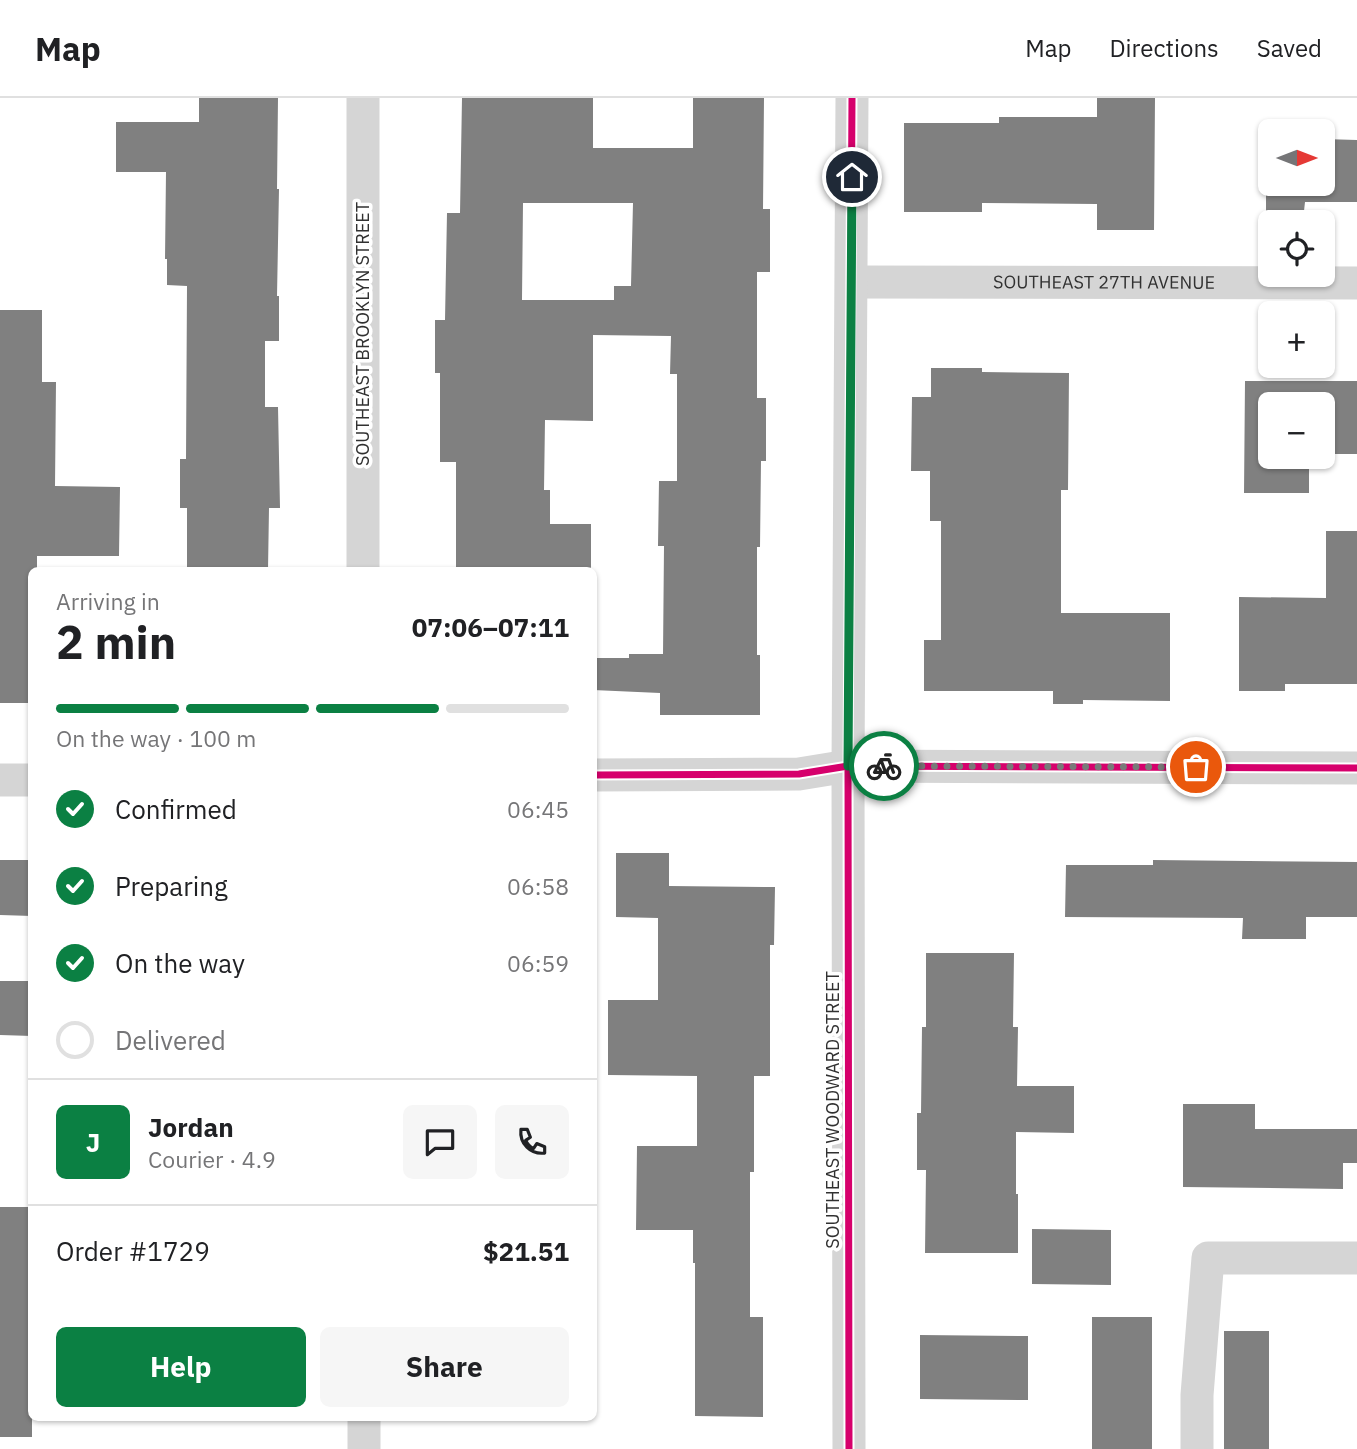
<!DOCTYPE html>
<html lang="en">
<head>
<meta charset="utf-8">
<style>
	:root { --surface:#fff; --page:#f6f6f6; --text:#202124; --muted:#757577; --line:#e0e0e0; --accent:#0b8043 }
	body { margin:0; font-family:"IBM Plex Sans",sans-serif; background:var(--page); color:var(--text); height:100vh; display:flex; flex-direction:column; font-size:26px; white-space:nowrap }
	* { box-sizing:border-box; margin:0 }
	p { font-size:23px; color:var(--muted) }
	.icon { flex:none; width:38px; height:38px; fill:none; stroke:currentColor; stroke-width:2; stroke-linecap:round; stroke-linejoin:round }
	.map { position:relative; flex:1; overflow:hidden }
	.details { position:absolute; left:28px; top:469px; width:569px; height:854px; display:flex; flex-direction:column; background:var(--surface); border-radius:10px; box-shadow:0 2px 5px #0004 }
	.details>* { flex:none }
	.needle { width:46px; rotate:90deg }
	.controls { position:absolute; left:1258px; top:21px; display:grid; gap:14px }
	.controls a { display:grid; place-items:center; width:77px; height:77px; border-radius:10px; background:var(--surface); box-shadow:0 2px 5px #0004; font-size:35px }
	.pin { position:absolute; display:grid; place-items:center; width:60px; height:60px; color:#fff; margin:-30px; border:4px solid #fff; border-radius:50%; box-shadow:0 2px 7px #0007 }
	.courier { position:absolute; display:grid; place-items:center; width:70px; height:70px; margin:-35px; border:5px solid #0b8043; border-radius:50%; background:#fff; color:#222; box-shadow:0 2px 9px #0007 }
	.summary em { font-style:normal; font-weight:700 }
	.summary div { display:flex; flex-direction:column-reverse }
	.summary { display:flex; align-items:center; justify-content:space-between; height:119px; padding:0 28px }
	h1 { font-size:46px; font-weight:700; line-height:52px }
	.bar { display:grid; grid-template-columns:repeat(4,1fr); gap:10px 7px; align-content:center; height:84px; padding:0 28px }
	.bar i { height:9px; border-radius:5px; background:var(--line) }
	.bar .selected { background:var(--accent) }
	.bar p { grid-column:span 4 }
	.line { display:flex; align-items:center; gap:18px; padding:0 28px; border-top:2px solid var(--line) }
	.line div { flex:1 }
	.round { display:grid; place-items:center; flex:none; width:74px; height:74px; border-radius:10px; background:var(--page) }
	ol { padding:0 28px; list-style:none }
	li { display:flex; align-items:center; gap:21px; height:77px }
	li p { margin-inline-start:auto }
	li .icon { padding:7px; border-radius:50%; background:var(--accent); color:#fff; stroke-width:4 }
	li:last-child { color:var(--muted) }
	li i { width:38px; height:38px; border:4px solid var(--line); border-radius:50% }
	.cta { display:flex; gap:14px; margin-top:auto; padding:14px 28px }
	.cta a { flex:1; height:80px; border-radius:10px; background:var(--accent); color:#fff; font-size:28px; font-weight:700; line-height:80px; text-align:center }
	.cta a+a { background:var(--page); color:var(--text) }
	header { display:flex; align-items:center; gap:42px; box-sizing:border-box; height:98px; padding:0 35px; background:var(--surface); border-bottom:2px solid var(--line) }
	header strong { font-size:33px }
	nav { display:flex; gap:38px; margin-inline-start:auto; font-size:24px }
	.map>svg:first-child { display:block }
</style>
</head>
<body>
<header>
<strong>Map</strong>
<nav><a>Map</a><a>Directions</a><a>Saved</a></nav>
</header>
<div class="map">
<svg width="1357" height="1351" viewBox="0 0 1357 1351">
	<rect width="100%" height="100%" fill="#fff"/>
	<!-- building -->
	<g fill="#808080" fill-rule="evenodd">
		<path d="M 199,0 L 278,0 L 277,91 L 279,91 L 277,198 L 279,198 L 279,243 L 265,243 L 265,309 L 278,309 L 280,410 L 269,410 L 268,472 L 187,472 L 187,410 L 180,410 L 180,361 L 186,361 L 187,188 L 167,187 L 167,161 L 165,161 L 166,74 L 116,74 L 116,24 L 199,24 Z"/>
		<path d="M 462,0 L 593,0 L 593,50 L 693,50 L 693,0 L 764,0 L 763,111 L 770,111 L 770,174 L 757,174 L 757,300 L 766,300 L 766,363 L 761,363 L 760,449 L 757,449 L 757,557 L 760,557 L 760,617 L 660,617 L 660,595 L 593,592 L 593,560 L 629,560 L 629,556 L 663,556 L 664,448 L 658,448 L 659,383 L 677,383 L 677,276 L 670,276 L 671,238 L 593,237 L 593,323 L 545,322 L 544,392 L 550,392 L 550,426 L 591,426 L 591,472 L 456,472 L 456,364 L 440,364 L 440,275 L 435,275 L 435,222 L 445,222 L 447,115 L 460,115 ZM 523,105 L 633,105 L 631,188 L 614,188 L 614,202 L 522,202 Z"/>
		<path d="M 1097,0 L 1155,0 L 1154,132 L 1097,132 L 1097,106 L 982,105 L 982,114 L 904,114 L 904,25 L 999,25 L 999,19 L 1097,19 Z"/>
		<path d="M 1266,28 L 1305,28 L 1305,33 L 1270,33 L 1270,86 L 1323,86 L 1323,41 L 1357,42 L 1357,104 L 1305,104 L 1304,113 L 1266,113 Z"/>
		<path d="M 0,212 L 42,212 L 42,284 L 56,284 L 55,388 L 120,389 L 119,458 L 37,458 L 37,472 L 32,472 L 32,605 L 0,605 Z"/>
		<path d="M 931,270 L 982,270 L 982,274 L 1069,275 L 1068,392 L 1061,392 L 1061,515 L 1170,515 L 1170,603 L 1083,602 L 1083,606 L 1053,606 L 1053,593 L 924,593 L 924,542 L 941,542 L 941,423 L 930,423 L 930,373 L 911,373 L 912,299 L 931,299 Z"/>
		<path d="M 1245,283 L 1357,283 L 1357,356 L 1323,356 L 1323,306 L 1270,306 L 1270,359 L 1309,359 L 1309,395 L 1244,395 Z"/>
		<path d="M 1326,433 L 1357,433 L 1357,586 L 1285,586 L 1285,593 L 1239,593 L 1239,499 L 1326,500 Z"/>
		<path d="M 616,755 L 669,755 L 669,788 L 775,789 L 774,847 L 770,847 L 770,978 L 754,978 L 754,1074 L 750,1074 L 750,1219 L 763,1219 L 763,1319 L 695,1318 L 695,1165 L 693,1165 L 693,1132 L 636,1132 L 637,1048 L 697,1048 L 697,978 L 608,977 L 608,902 L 658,902 L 658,820 L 616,819 Z"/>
		<path d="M 0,762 L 32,762 L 32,818 L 0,817 Z"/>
		<path d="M 1153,762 L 1357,764 L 1357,819 L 1306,819 L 1306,841 L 1242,841 L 1243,820 L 1065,819 L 1066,767 L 1153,767 Z"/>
		<path d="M 926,855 L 1014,855 L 1013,929 L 1018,929 L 1017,988 L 1074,988 L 1074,1035 L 1016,1034 L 1016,1096 L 1018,1096 L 1018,1155 L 925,1155 L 926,1072 L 917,1072 L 917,1015 L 921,1015 L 922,929 L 926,929 Z"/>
		<path d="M 0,883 L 32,883 L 32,938 L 0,937 Z"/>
		<path d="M 1183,1006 L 1255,1006 L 1255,1031 L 1357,1031 L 1357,1065 L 1343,1065 L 1343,1091 L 1183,1089 Z"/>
		<rect x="0" y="1109" width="32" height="230"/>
		<path d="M 1032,1131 L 1111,1132 L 1111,1187 L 1032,1186 Z"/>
		<rect x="1092" y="1219" width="60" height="132"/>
		<rect x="1224" y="1233" width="45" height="118"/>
		<path d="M 920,1237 L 1028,1238 L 1028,1302 L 920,1301 Z"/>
	</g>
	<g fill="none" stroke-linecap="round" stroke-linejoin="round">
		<!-- street -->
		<g stroke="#d5d5d5" stroke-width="33">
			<path d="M 363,0 L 363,472"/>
			<path id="s1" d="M 852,184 L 1357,185"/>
			<path d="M 593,677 L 799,676 L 848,668 L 1357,670"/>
			<path d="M 0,682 L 32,682"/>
			<path d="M 364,1320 L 364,1351"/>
			<path d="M 849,1351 L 848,668 L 852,0"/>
			<path d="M 1197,1351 L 1197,1297 L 1208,1160 L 1357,1160"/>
		</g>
		<!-- cycleway casing -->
		<g stroke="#fff" stroke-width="11">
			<g id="cycleway">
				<path d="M 593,677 L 799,676 L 848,668 L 1357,670"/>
				<path d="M 849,1351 L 848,668 L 852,0"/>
			</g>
		</g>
		<!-- cycleway -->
		<use href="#cycleway" stroke="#d6006c" stroke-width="7"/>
	</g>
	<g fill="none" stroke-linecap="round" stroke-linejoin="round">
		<!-- done -->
		<path stroke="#797979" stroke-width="7" stroke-dasharray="0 12.6" d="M 884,668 L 1196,669"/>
		<!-- route -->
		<path stroke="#0b8043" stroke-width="9" d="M 852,79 L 848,668 L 884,668"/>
	</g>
	<g text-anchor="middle" stroke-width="7" stroke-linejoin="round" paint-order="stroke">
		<!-- street labels -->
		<g font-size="18" fill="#313131" stroke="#fff">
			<text dy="6" stroke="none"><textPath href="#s1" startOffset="252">SOUTHEAST 27TH AVENUE</textPath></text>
			<text transform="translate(363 236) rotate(-90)" y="6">SOUTHEAST BROOKLYN STREET</text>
			<text transform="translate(833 1012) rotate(-90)" y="6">SOUTHEAST WOODWARD STREET</text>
		</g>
	</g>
</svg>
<div class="controls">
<a><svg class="needle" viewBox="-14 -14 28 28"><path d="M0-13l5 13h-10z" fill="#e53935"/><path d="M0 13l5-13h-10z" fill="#757577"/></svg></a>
<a><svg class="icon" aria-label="locate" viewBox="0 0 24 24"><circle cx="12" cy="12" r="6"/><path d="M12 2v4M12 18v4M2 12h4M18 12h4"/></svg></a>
<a>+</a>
<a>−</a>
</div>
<div class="pin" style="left:1196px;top:669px;background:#ea580c"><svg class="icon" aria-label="bag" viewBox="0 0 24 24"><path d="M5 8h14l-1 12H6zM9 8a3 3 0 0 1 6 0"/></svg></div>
<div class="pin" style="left:852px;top:79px;background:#1f2937"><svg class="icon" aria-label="home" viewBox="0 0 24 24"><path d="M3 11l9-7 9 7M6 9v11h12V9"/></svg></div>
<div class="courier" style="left:884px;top:668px"><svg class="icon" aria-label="bike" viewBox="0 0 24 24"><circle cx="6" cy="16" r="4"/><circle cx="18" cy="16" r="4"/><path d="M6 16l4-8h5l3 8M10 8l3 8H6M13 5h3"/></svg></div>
<section class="details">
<div class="summary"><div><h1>2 min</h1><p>Arriving in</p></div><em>07:06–07:11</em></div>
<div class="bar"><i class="selected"></i><i class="selected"></i><i class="selected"></i><i></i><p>On the way · 100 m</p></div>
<ol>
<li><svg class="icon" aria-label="check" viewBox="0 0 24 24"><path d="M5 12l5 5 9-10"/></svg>Confirmed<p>06:45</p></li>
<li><svg class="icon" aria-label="check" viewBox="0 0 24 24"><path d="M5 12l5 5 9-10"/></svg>Preparing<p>06:58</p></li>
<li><svg class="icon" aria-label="check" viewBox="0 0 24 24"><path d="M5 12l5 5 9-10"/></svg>On the way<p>06:59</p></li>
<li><i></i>Delivered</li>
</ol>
<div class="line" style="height:126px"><b class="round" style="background:var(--accent);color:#fff">J</b><div><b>Jordan</b><p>Courier · 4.9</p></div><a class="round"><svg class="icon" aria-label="chat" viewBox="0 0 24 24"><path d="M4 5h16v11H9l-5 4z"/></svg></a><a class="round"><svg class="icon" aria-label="phone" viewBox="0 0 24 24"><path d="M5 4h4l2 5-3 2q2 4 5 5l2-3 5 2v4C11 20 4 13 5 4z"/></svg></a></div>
<div class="line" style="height:91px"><div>Order #1729</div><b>$21.51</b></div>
<div class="cta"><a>Help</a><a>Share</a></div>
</section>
</div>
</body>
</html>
